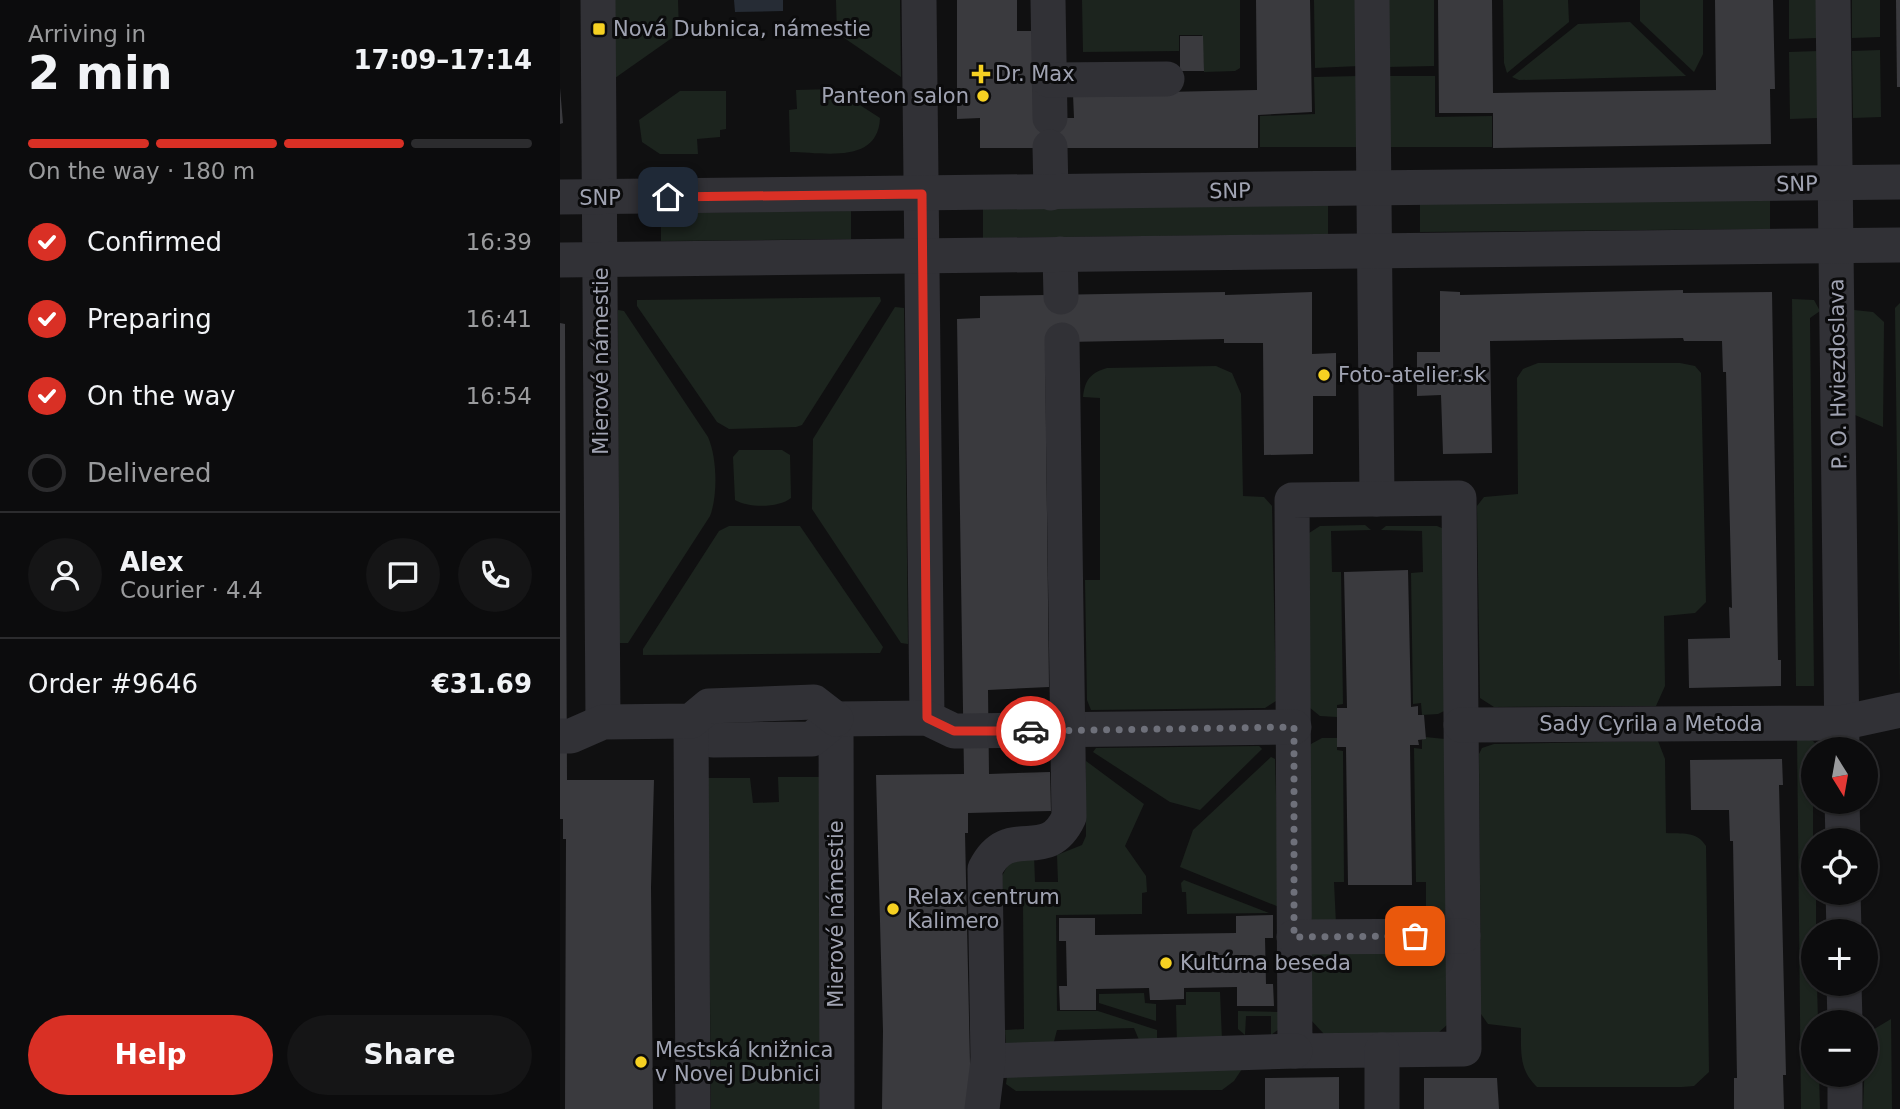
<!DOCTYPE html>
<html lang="en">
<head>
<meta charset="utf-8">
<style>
	:root { --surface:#0c0c0d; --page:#151516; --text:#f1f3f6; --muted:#9a9b9d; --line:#2c2c2e; --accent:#d93025 }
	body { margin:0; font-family:"DejaVu Sans",sans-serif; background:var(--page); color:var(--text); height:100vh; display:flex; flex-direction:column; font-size:26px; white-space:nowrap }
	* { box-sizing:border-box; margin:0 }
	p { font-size:23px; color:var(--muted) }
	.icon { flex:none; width:38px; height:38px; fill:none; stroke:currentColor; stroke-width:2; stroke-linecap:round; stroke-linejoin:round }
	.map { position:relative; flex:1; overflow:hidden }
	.drawer { display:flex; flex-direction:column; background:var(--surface); width:560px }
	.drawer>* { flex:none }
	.needle { width:46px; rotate:169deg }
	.buttons { position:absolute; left:1241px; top:737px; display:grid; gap:14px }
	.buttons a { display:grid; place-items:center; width:77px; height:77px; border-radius:50%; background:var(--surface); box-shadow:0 2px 5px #0004,0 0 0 2px var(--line); font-size:35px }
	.pin { position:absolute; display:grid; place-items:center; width:60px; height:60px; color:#fff; margin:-30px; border-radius:14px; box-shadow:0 4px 10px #0006 }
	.courier { position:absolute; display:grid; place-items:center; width:70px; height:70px; margin:-35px; border:5px solid #d93025; border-radius:50%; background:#fff; color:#222; box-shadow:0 2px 9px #0007 }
	.headline em { font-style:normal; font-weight:700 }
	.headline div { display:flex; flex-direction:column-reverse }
	.headline { display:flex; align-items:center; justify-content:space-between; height:119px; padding:0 28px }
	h1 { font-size:46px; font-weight:700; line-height:52px }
	.bar { display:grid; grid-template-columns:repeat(4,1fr); gap:10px 7px; align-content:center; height:84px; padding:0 28px }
	.bar i { height:9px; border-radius:5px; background:var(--line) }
	.bar .on { background:var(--accent) }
	.bar p { grid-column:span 4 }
	.line { display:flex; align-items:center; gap:18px; padding:0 28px; border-top:2px solid var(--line) }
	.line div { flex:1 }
	.round { display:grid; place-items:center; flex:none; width:74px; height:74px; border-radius:37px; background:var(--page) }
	ol { padding:0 28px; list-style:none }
	li { display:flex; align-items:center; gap:21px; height:77px }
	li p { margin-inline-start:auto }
	li .icon { padding:7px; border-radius:50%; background:var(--accent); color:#fff; stroke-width:4 }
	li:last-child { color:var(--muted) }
	li i { width:38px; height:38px; border:4px solid var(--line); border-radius:50% }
	.button { display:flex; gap:14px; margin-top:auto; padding:14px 28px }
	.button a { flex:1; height:80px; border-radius:42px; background:var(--accent); color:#fff; font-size:28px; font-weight:700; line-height:80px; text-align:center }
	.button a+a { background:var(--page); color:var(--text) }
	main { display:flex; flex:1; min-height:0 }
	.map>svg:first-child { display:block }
</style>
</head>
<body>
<main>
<section class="drawer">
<div class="headline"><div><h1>2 min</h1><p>Arriving in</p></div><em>17:09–17:14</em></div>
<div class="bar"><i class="on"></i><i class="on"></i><i class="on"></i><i></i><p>On the way · 180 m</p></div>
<ol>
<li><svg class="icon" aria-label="check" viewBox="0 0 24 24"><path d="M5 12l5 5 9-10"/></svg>Confirmed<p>16:39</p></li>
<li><svg class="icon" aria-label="check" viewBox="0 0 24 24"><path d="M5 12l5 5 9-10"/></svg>Preparing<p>16:41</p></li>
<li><svg class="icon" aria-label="check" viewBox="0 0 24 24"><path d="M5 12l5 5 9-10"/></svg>On the way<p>16:54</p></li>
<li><i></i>Delivered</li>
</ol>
<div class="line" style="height:126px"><a class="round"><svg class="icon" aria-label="person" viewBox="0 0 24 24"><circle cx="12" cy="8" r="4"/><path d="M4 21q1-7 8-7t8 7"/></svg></a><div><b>Alex</b><p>Courier · 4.4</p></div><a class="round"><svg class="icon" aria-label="chat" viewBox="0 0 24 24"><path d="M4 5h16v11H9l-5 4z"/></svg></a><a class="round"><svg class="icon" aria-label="phone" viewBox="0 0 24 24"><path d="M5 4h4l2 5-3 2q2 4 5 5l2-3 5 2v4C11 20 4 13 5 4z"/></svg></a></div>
<div class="line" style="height:91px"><div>Order #9646</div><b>€31.69</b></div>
<div class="button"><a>Help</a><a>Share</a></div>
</section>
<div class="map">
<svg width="1340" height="1109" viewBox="0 0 1340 1109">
	<rect width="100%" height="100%" fill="#101011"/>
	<!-- green -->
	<g fill="#1c241e">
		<path d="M 54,0 L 118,0 L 119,33 L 55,78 Z"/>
		<path d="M 276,0 L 340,0 L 341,77 L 277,33 Z"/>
		<path d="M 522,0 L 680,0 L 680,68 L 675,71 L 644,72 L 642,35 L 619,35 L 619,51 L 523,52 Z"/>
		<path d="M 754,0 L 798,0 L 799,66 L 755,68 Z"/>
		<path d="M 826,0 L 874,0 L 874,66 L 827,67 Z"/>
		<path d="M 943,0 L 1008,0 L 1009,22 L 947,73 L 944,63 Z"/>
		<path d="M 1080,0 L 1143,0 L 1143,54 L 1134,72 L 1080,21 Z"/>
		<path d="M 1229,0 L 1257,0 L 1257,38 L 1229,39 Z"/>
		<path d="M 1292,0 L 1320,0 L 1320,37 L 1292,38 Z"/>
		<path d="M 1070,22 L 1126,76 L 959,80 L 952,77 L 1018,24 Z"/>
		<path d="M 1320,50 L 1321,117 L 1293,118 L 1292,51 Z"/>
		<path d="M 1258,51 L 1258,118 L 1230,119 L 1229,52 Z"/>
		<path d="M 798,76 L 797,147 L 700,147 L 700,116 L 755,114 L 754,77 Z"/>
		<path d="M 827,76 L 875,76 L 875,117 L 932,116 L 932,147 L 830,147 Z"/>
		<path d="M 275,89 L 320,118 C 318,165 263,152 230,152 L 229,110 L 237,109 L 236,90 Z"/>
		<path d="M 120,91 L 166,91 L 166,129 L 160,130 L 160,137 L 137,139 L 138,154 L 100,154 L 82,142 L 79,120 Z"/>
		<path d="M 1210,200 L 1210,229 L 860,232 L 860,203 Z"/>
		<path d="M 768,205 L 768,234 L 423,238 L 423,208 Z"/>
		<path d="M 291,211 L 291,239 L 101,241 L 101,213 Z"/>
		<path d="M 320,297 L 321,301 L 242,425 L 236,427 L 169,429 L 157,422 L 77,306 L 77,300 Z"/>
		<path d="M 1232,299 L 1254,300 L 1260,311 L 1250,318 L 1254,686 L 1236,686 Z"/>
		<path d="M 1340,303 L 1340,691 L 1335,308 Z"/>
		<path d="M 335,307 L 344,308 L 348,644 L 341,643 L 252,509 L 253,439 Z"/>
		<path d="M 58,310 L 64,311 L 148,437 C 157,458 158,495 150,516 L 68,643 L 59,643 Z"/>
		<path d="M 1294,310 L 1313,312 L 1324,322 L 1323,427 L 1295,415 Z"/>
		<path d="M 978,363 L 1120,363 L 1135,366 L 1141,373 L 1146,602 L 1135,613 L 1104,616 L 1105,686 L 1096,706 L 934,707 L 920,698 L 917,506 L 924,497 L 958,494 L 957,378 L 963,369 Z"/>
		<path d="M 656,366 L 672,373 L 681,394 L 683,496 L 704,497 L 712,506 L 716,701 L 705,708 L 531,710 L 527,700 L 525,580 L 540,580 L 540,398 L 523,397 C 525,380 530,373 547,368 Z"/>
		<path d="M 179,450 L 222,450 L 230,455 L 231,498 C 219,508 188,508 175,500 L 173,457 Z"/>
		<path d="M 805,525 L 811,530 L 771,531 L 772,572 L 781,572 L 783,704 L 777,705 L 777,717 L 760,716 L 749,707 L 746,535 L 760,526 Z"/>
		<path d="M 169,526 L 240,526 L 323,647 L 320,653 L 83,655 L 83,649 L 159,531 Z"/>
		<path d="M 826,526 L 877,526 L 884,529 L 886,710 L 878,714 L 862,715 L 861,703 L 853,704 L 851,573 L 863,572 L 862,531 L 821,530 Z"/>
		<path d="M 1237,735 L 1253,741 L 1260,749 L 1253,749 L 1253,892 L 1256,893 L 1256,931 L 1253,931 L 1253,984 L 1257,984 L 1258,1022 L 1253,1022 L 1253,1074 L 1259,1075 L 1260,1109 L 1241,1109 Z"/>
		<path d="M 865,737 L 885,739 L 889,745 L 890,920 L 877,927 L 757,928 L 749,914 L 748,756 L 751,744 L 762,738 L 777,738 L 777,750 L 783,751 L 784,882 L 774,882 L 776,924 L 866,925 L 866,882 L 856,882 L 854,748 L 862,749 L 862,740 Z"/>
		<path d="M 1098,741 L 1105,759 L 1106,833 C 1122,834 1137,831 1146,846 L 1149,1072 L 1134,1086 L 1122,1087 L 977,1087 C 959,1070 961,1052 961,1028 L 928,1024 L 921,1014 L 919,754 L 922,748 L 934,744 Z"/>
		<path d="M 699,746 L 702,749 L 640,810 L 610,802 L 533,752 L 536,748 Z"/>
		<path d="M 711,757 L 715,759 L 719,907 L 620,867 L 633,830 Z"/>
		<path d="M 526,761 L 584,804 L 565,846 L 586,876 L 587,892 L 582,893 L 582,914 L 496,915 L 497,1011 L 538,1011 L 597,1030 L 597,1044 L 582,1047 L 574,1028 L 497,1030 L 492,1049 L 446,1044 L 445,1030 L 464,1029 L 463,904 L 443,904 L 442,876 L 449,863 L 474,855 L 475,882 L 498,882 L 497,855 L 522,845 L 526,836 Z"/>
		<path d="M 218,777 L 260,777 L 264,1109 L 151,1109 L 148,778 L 190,778 L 193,803 L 219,802 Z"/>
		<path d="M 624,880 L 709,913 L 627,914 L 626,892 L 622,892 L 621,883 Z"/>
		<path d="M 752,948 L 890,950 L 888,1024 L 878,1033 L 764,1034 L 750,1019 Z"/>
		<path d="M 626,992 L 660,992 L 662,1040 L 617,1045 L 616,1005 L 626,1005 Z"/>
		<path d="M 584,993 L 585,1003 L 596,1004 L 596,1021 L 539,1003 L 539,994 Z"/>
		<path d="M 678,1011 L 719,1012 L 719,1029 L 711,1035 L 711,1016 L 686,1016 L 685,1035 L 678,1029 Z"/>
		<path d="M 1331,1019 L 1332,1109 L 1303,1109 L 1306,1034 Z"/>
		<path d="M 682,1069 L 674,1081 L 662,1090 L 456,1091 L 446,1084 L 447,1077 Z"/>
	</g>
	<!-- water -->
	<path fill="#262c35" d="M 174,0 L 223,0 L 223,11 L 175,12 Z"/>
	<!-- building -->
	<g fill="#3a3a3e">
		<path d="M 397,0 L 457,0 L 457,31 L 472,31 L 490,118 L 514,118 L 513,94 L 697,90 L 696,0 L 750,0 L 752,112 L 698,115 L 698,148 L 420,148 L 420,118 L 397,119 Z"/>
		<path d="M 878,0 L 932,0 L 933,93 L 1156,90 L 1155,0 L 1213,0 L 1215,89 L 1210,89 L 1211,144 L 933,148 L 933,113 L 879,113 Z"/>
		<path d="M 1336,0 L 1340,0 L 1340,87 L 1337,87 Z"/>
		<path d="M 620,36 L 643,36 L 644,71 L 620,71 Z"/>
		<path d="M 0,88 L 3,123 L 0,124 Z"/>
		<path d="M 1123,290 L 1123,293 L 1212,292 L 1218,660 L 1221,660 L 1221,686 L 1129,688 L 1128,639 L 1170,638 L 1169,607 L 1172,608 L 1166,372 L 1163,372 L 1162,341 L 1124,341 L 1123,338 L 930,341 L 932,453 L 883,454 L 881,395 L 857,396 L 857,352 L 880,352 L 880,291 L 900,292 L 900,295 Z"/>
		<path d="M 665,292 L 665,295 L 752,292 L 752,354 L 776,353 L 776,396 L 753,396 L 753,454 L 704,455 L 703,343 L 664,343 L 664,339 L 506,342 L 485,340 L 489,687 L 428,690 L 429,774 L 490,772 L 491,811 L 408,813 L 408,833 L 405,833 L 411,1109 L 322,1109 L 323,1031 L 316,775 L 404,774 L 397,319 L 420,318 L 420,296 Z"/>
		<path d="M 0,323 L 5,324 L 5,329 L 7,780 L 94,780 L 91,887 L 93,1109 L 5,1109 L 6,839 L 3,839 L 3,819 L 0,819 Z"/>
		<path d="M 848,570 L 851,707 L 858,706 L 858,715 L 864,715 L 866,739 L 858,740 L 859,745 L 850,745 L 852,885 L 788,885 L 786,747 L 777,747 L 777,708 L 787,708 L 784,572 Z"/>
		<path d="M 1222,759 L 1223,785 L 1219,785 L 1226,1075 L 1223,1075 L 1224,1109 L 1174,1109 L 1174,1078 L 1177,1078 L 1173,841 L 1170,841 L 1169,810 L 1131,810 L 1130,760 Z"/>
		<path d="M 713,915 L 713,938 L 705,938 L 706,984 L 713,984 L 714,1006 L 677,1006 L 677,987 L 624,988 L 624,999 L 600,1000 L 590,1000 L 589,988 L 536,989 L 536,1010 L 500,1010 L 499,986 L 507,986 L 506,941 L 499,941 L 499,918 L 535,918 L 535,935 L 676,933 L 676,916 Z"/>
		<path d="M 779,1077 L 779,1109 L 705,1109 L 705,1078 Z"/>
		<path d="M 864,1078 L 937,1078 L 939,1109 L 864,1109 Z"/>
	</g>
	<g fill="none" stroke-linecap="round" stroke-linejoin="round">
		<!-- minor -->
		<g stroke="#313136" stroke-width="35">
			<path d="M 38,0 L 43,722"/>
			<path d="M 359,0 L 367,718"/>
			<path d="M 488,0 L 490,118"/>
			<path d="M 812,0 L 817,499"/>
			<path d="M 1273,0 L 1282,749"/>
			<path d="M 489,80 L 607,79"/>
			<path d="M 490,147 L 491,193"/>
			<path d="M 0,197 L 1340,182"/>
			<path d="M 500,254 L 501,297"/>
			<path d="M 0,260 L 1340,245"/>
			<path d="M 899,498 L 904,1049 L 735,1051 L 732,500 Z"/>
			<path d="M 276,719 L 277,1109"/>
			<path d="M 131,721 L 153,740 L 252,739 L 276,719 L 367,718 L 394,731 L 403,731 L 734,727"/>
			<path d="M 131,721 L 133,1109"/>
			<path d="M 901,725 L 1281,723 L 1340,710"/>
			<path d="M 0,736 L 11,736 L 43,722 L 131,721 L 149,706 L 254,702 L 276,719"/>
			<path d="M 1282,802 L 1283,840"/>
			<path d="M 1283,892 L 1284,931"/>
			<path d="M 734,937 L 903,936"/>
			<path d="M 1284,984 L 1285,1022"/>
			<path d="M 822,1050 L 822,1109"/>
			<path d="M 428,1061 L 735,1051"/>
			<path d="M 1285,1074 L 1285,1109"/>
			<path d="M 422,1109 L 428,1061 L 425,869 C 449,820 486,867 509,817 L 502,340"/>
		</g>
	</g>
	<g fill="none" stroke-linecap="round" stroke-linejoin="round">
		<!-- done -->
		<path stroke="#6e707a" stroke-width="7" stroke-dasharray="0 12.6" d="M 471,731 L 734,727 L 734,937 L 855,936"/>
		<!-- route -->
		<path stroke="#d93025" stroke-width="9" d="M 108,197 L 362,194 L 367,718 L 394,731 L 471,731"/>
	</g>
	<!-- markers -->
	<g fill="#f6d122" stroke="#0b0b0c" stroke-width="2.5">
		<rect x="32" y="22" width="14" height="14" rx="3.5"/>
		<path d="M417.5 63.5h7v7h7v7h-7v7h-7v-7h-7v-7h7z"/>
		<circle cx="423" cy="96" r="7"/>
		<circle cx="764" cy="375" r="7"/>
		<circle cx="333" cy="909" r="7"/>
		<circle cx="606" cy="963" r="7"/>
		<circle cx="81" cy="1062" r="7"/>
	</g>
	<g text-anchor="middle" stroke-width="6" stroke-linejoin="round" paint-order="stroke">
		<!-- poi labels -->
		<g font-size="21" fill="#a0a3b2" stroke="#0b0b0c" text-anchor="start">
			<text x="53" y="36">Nová Dubnica, námestie</text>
			<text x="435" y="81">Dr. Max</text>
			<text x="409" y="103" text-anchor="end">Panteon salon</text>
			<text x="778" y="382">Foto-atelier.sk</text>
			<text x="347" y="904">Relax centrum<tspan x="347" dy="24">Kalimero</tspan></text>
			<text x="620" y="970">Kultúrna beseda</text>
			<text x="95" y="1057">Mestská knižnica<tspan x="95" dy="24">v Novej Dubnici</tspan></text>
		</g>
		<!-- street labels -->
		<g font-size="21" fill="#a0a3b2" stroke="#0b0b0c">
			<text transform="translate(1237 184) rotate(-1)" y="7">SNP</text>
			<text transform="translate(670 191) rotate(-1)" y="7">SNP</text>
			<text x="40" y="205">SNP</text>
			<text transform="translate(41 361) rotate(-90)" y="7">Mierové námestie</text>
			<text transform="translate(1278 374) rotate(-91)" y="7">P. O. Hviezdoslava</text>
			<text x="1091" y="731">Sady Cyrila a Metoda</text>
			<text transform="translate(276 914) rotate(-90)" y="7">Mierové námestie</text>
		</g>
	</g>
</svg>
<div class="buttons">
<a><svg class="needle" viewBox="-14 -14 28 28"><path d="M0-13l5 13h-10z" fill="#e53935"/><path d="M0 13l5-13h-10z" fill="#9a9b9d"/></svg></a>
<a><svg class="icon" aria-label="locate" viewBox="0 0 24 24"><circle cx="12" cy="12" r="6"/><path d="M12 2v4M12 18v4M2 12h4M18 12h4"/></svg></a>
<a>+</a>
<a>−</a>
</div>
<div class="pin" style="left:855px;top:936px;background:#ea580c"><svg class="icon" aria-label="bag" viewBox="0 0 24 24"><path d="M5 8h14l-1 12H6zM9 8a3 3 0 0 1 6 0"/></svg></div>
<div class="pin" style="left:108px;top:197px;background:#1f2937"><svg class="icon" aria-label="home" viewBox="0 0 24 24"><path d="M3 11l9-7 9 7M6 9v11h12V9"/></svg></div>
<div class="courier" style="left:471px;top:731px"><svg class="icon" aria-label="car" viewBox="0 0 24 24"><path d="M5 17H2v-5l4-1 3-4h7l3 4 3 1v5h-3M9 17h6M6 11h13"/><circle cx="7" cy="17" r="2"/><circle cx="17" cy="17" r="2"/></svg></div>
</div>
</main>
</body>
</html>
